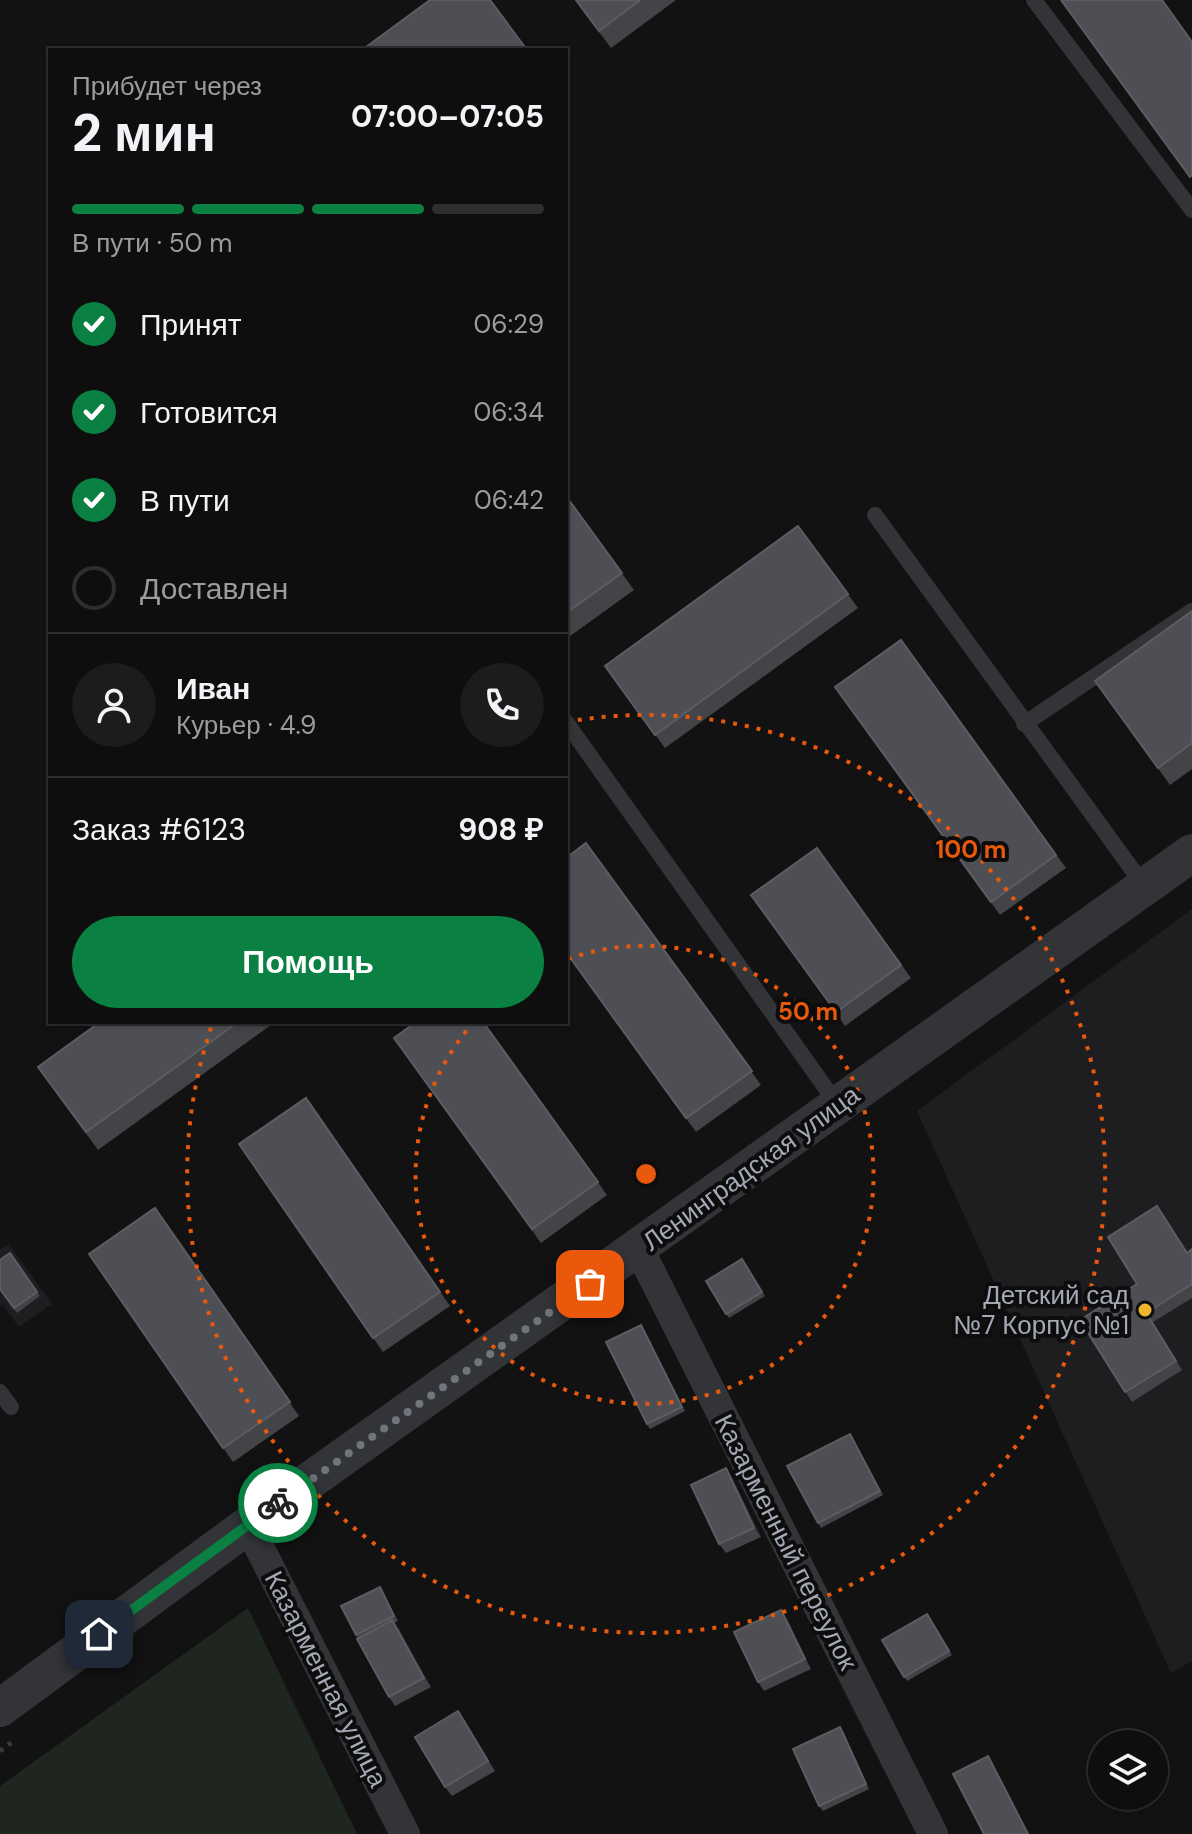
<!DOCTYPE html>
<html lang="ru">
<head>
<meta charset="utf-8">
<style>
	:root { --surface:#0e0e0e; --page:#1c1c1c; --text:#f1f3f6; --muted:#9b9c9e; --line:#2e2e2e; --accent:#0b8043 }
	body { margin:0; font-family:"DM Sans",sans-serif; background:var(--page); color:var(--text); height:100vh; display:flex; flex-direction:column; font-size:30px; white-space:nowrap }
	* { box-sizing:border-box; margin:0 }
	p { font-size:26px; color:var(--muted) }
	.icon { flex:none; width:44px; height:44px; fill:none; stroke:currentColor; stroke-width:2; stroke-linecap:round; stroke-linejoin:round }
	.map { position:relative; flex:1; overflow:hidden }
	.details { position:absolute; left:48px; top:48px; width:520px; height:976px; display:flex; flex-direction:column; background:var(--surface); border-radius:0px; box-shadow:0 2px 6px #0004,0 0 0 2px var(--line) }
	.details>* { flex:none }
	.buttons { position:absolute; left:1088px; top:1730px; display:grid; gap:16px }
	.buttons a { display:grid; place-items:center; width:80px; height:80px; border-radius:50%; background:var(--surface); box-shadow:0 2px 6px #0004,0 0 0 2px var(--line); font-size:40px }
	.pin { position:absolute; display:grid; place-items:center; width:68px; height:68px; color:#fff; margin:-34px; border-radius:16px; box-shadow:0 4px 12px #0006 }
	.courier { position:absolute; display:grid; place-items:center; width:80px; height:80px; margin:-40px; border:6px solid #0b8043; border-radius:50%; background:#fff; color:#222; box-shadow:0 2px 10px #0007 }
	.summary em { font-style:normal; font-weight:800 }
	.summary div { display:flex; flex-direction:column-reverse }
	.summary { display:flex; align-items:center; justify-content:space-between; height:136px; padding:0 24px }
	h1 { font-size:52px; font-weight:800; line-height:60px }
	.bar { display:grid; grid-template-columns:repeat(4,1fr); gap:12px 8px; align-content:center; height:96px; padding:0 24px }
	.bar i { height:10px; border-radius:6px; background:var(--line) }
	.bar .on { background:var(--accent) }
	.bar p { grid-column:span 4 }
	.line { display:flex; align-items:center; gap:20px; padding:0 24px; border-top:2px solid var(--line) }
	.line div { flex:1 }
	.round { display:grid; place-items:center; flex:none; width:84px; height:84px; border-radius:42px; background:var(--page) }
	ol { padding:0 24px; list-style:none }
	li { display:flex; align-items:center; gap:24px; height:88px }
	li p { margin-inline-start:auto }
	li .icon { padding:8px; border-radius:50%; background:var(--accent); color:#fff; stroke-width:4 }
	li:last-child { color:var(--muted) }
	li i { width:44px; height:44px; border:4px solid var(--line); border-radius:50% }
	.action { display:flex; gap:16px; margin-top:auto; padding:16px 24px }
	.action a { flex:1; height:92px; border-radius:48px; background:var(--accent); color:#fff; font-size:32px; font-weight:800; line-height:92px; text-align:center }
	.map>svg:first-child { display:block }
</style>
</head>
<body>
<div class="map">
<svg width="1192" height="1834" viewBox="0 0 1192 1834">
	<rect width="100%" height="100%" fill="#121213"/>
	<!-- built -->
	<g fill="#1e1e20">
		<path d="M 1192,909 L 1192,1661 L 1171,1673 L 917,1111 Z"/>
		<path d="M 9,1244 L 52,1304 L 19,1327 L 3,1305 L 0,1306 L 0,1250 Z"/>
	</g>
	<!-- green -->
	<path fill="#1e261f" d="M 248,1608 L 357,1834 L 0,1834 L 0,1786 Z"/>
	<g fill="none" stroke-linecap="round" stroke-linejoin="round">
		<!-- path -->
		<path stroke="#393a3f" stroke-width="5" stroke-dasharray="4 6" stroke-linecap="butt" d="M 0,1751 L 15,1740"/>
		<!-- service -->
		<g stroke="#333438" stroke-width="16">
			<path d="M 1034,0 L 1192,210"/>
			<path d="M 875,515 L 1145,887"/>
			<path d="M 566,722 L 837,1104"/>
			<path d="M 1024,724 L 1192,611"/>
			<path d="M 0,1392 L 11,1407"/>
		</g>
		<!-- minor -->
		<g stroke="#333438" stroke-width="30">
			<path d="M 639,1249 L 933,1834"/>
			<path d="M 248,1525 L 405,1834"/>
		</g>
		<!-- tertiary -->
		<path stroke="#333438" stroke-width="38" d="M 0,1708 L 270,1509 L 1192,853"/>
	</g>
	<!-- wall -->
	<g fill="#434448">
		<path d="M 575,0 L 676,0 L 611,48 Z"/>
		<path d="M 566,496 L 634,590 L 566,639 Z"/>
		<path d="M 798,526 L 858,608 L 665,748 L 605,666 Z"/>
		<path d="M 1192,611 L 1192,769 L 1170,785 L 1095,681 Z"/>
		<path d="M 901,640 L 1066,868 L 1000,915 L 835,687 Z"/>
		<path d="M 586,843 L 761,1085 L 696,1132 L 566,953 Z"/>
		<path d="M 817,848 L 911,978 L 845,1026 L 751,895 Z"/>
		<path d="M 100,1022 L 275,1022 L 98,1150 L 38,1067 Z"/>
		<path d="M 483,1022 L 607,1195 L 541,1243 L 394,1038 Z"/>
		<path d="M 306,1098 L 450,1306 L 383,1352 L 239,1144 Z"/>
		<path d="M 155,1208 L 299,1416 L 233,1462 L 89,1254 Z"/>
		<path d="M 1192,1249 L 1192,1298 L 1153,1322 L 1182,1370 L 1132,1402 L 1080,1320 Z"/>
		<path d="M 10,1253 L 40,1296 L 17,1313 L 0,1289 Z"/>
		<path d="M 742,1259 L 765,1296 L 729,1318 L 706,1281 Z"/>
		<path d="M 644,1330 L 685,1411 L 650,1429 L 647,1424 Z"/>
		<path d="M 850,1434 L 883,1495 L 821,1528 L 818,1523 Z"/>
		<path d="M 726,1468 L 732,1478 L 761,1537 L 726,1553 L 719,1544 Z"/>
		<path d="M 380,1587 L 398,1621 L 394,1623 L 431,1687 L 395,1706 L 389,1697 L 356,1635 Z"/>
		<path d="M 781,1610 L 787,1619 L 811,1669 L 764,1691 L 758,1682 Z"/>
		<path d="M 927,1614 L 952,1655 L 907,1681 L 904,1677 Z"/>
		<path d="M 458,1711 L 495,1771 L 452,1796 L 445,1787 Z"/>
		<path d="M 843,1731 L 869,1789 L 823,1811 L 819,1806 Z"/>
	</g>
	<!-- shaded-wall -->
	<g fill="#2b2c2e">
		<path d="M 641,1325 L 644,1330 L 685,1411 L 682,1407 Z"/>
		<path d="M 726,1468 L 732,1478 L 761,1537 L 754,1528 Z"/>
		<path d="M 781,1610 L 787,1619 L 811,1669 L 805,1659 Z"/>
		<path d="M 392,1620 L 399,1629 L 431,1687 L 424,1678 Z"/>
		<path d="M 840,1727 L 843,1731 L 869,1789 L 866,1784 Z"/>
	</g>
	<!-- building -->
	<g fill="#4e4f54" stroke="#5b5d63" stroke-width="2">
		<path d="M 430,0 L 490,0 L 527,50 L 362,50 Z"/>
		<path d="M 576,0 L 640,0 L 599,31 Z"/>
		<path d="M 1061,0 L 1162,0 L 1192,42 L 1192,175 L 1190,177 Z"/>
		<path d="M 566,496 L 622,573 L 566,613 Z"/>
		<path d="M 798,526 L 848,594 L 655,735 L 605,666 Z"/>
		<path d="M 1192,611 L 1192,743 L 1158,768 L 1095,681 Z"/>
		<path d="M 901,640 L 1056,855 L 991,902 L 835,687 Z"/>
		<path d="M 586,843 L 752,1071 L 686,1118 L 566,952 L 566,858 Z"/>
		<path d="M 817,848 L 901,965 L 836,1012 L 751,895 Z"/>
		<path d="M 100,1022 L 238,1022 L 86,1132 L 38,1067 Z"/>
		<path d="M 416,1022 L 483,1022 L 598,1182 L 532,1229 L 394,1038 Z"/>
		<path d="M 306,1098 L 440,1292 L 373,1338 L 239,1144 Z"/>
		<path d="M 1157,1206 L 1187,1253 L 1192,1249 L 1192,1284 L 1146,1313 L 1176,1361 L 1125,1392 L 1080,1320 L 1137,1284 L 1108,1237 Z"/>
		<path d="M 155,1208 L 290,1402 L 223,1448 L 89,1254 Z"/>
		<path d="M 10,1253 L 37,1292 L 14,1308 L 0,1289 L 0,1260 Z"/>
		<path d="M 742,1259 L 762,1292 L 726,1314 L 706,1281 Z"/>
		<path d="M 641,1325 L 682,1407 L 647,1424 L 606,1342 Z"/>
		<path d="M 850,1434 L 880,1491 L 818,1523 L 787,1466 Z"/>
		<path d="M 726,1468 L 754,1528 L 719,1544 L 691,1485 Z"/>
		<path d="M 380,1587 L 394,1616 L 356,1635 L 341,1606 Z"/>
		<path d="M 781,1610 L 805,1659 L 758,1682 L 734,1632 Z"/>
		<path d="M 927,1614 L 949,1651 L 904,1677 L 882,1640 Z"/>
		<path d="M 392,1620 L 424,1678 L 389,1697 L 357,1639 Z"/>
		<path d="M 458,1711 L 488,1761 L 445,1787 L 415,1737 Z"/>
		<path d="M 840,1727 L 866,1784 L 819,1806 L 793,1749 Z"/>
		<path d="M 988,1756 L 1028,1834 L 984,1834 L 953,1774 Z"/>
	</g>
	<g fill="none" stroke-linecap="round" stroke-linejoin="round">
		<!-- done -->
		<path stroke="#70747c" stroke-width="8" stroke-dasharray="0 14.4" d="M 278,1503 L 590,1284"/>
		<!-- route -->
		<path stroke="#0b8043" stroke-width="10" d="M 99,1634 L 278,1503"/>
	</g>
	<!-- distance rings -->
	<g fill="none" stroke="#e8590c" stroke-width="4" stroke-dasharray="4 8">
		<path d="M568 959A229 229 0 1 1 474 1022"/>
		<path d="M566 722A459 459 0 1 1 212 1025"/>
	</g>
	<!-- markers -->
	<circle fill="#eeb62f" stroke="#0d0d0e" stroke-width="3" cx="1145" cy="1310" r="8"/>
	<g text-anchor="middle" stroke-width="8" stroke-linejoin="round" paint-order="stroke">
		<!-- street labels -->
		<g font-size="26" fill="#a3a8b4" stroke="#0d0d0e">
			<text transform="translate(751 1168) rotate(-36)" y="9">Ленинградская улица</text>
			<text transform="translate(786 1542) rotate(63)" y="9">Казарменный переулок</text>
			<text transform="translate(326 1679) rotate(63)" y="9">Казарменная улица</text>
		</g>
		<!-- poi labels -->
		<g font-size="26" fill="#a3a8b4" stroke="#0d0d0e" text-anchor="end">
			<text x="1129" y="1304">Детский сад<tspan x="1129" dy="30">№7 Корпус №1</tspan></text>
		</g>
	</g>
	<circle cx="646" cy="1174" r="12" fill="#e8590c" stroke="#0d0d0e" stroke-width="4"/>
	<g font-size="24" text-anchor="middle" font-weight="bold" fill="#e8590c" stroke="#0d0d0e" stroke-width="8" stroke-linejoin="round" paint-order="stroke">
		<text x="971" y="858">100 m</text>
		<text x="808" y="1020">50 m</text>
	</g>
</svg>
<div class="buttons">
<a><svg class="icon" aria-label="layers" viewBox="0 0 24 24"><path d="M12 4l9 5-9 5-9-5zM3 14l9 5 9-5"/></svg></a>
</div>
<div class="pin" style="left:590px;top:1284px;background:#ea580c"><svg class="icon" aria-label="bag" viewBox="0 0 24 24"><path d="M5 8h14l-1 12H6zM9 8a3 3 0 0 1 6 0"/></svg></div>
<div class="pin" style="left:99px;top:1634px;background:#1f2937"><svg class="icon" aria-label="home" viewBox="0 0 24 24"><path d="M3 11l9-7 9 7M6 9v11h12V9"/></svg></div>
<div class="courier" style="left:278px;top:1503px"><svg class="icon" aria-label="bike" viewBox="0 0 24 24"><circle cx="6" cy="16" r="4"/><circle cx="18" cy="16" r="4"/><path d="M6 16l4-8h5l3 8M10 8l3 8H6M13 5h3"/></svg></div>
<section class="details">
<div class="summary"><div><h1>2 мин</h1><p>Прибудет через</p></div><em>07:00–07:05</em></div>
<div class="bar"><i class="on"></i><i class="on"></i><i class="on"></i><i></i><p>В пути · 50 m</p></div>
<ol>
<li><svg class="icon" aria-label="check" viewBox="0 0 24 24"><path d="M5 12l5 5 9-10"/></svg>Принят<p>06:29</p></li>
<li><svg class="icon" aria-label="check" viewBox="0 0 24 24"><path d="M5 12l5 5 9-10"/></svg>Готовится<p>06:34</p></li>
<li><svg class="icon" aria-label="check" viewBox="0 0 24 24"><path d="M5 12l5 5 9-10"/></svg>В пути<p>06:42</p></li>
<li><i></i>Доставлен</li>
</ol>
<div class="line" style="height:144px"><a class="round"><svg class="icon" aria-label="person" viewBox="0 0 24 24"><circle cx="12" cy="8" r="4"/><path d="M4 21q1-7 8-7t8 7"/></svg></a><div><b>Иван</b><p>Курьер · 4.9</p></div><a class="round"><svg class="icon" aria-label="phone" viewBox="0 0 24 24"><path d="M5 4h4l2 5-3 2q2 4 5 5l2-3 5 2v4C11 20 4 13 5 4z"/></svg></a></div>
<div class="line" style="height:104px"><div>Заказ #6123</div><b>908 ₽</b></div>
<div class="action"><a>Помощь</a></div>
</section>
</div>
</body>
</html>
